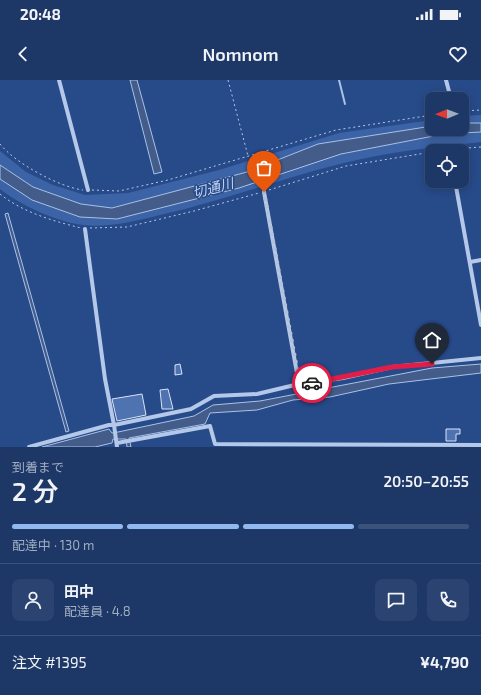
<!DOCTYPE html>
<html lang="ja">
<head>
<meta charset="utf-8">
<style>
	:root { --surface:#1d3867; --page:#2a4370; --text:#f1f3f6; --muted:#a0acc0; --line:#3b527b; --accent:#90b9f0 }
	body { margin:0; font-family:"Exo 2","Noto Sans JP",sans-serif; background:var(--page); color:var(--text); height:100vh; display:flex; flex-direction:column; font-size:15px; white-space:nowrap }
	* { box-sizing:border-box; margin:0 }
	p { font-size:13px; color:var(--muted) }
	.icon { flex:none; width:22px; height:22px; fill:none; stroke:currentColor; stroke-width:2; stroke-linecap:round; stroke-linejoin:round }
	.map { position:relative; height:367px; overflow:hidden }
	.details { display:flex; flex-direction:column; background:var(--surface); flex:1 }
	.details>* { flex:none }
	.needle { width:26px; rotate:269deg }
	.fabs { position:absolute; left:425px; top:12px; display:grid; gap:8px }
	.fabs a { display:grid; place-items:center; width:44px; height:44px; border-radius:8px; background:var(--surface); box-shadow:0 2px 10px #0003,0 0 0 1px var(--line); font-size:20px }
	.pin { position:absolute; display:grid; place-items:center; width:34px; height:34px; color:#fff; margin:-41px -17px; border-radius:50% 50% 50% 0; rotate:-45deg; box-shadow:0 0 4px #0007 }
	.pin .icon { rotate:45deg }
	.courier { position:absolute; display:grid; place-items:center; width:40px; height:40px; margin:-20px; border:3px solid #e11d48; border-radius:50%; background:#fff; color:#222; box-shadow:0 1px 5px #0007 }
	.head em { font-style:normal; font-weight:600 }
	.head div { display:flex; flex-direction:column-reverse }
	.head { display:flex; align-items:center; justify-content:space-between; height:68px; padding:0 12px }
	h1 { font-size:26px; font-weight:600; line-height:30px }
	.bar { display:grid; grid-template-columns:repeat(4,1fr); gap:6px 4px; align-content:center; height:48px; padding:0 12px }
	.bar i { height:5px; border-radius:3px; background:var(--line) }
	.bar .selected { background:var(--accent) }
	.bar p { grid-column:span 4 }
	.line { display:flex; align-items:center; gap:10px; padding:0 12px; border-top:1px solid var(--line) }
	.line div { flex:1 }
	.round { display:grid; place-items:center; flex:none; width:42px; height:42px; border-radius:8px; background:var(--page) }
	.status { display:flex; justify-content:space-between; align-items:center; height:28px; padding:0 20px; background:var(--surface); direction:ltr }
	.status svg { height:11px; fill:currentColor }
	header { display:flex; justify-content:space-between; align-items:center; height:52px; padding:0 12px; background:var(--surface); font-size:18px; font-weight:600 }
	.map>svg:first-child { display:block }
</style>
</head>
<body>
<div class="status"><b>20:48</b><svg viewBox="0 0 49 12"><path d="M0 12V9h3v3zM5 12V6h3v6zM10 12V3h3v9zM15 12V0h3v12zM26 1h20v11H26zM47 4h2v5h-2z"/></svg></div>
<header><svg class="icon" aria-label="back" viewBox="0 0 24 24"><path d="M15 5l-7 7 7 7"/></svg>Nomnom<svg class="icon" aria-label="heart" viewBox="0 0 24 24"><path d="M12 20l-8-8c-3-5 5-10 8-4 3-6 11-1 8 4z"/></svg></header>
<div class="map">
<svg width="481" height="367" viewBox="0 0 481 367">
	<rect width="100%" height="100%" fill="#274a89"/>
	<!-- green -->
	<g fill="#3b63a6">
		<path d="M 481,35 L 481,43 L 462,43 L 462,36 Z"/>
		<path d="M 432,40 L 432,46 L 318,64 L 247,92 L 112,128 L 81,124 L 33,107 L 0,85 L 0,71 L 26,92 L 53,105 L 85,115 L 128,113 L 219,90 L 339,53 Z"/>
		<path d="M 481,52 L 481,62 C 435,67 388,72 344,83 C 282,98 222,121 160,135 C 136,141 108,148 83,145 C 57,142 20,125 0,109 L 0,99 L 32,120 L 117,139 L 239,108 L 341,74 L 444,54 Z"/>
	</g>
	<!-- water -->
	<g fill="#435c89" stroke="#a8c2ea">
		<path d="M 130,0 L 137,0 L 162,92 L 154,94 Z"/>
		<path d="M 462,43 L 481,43 L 481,52 L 444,54 L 341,74 L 239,108 L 117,139 L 80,137 L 32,120 L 0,99 L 0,85 L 33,107 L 81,124 L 112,128 L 247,92 L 318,64 L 432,46 L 432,49 L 462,49 Z"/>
		<path d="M 8,133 L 69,351 L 66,352 L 5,134 Z"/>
		<path d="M 481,284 L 481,293 L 389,304 L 330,317 L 293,320 L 257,330 L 210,333 L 205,344 L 129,358 L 131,367 L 127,367 L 126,359 L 113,359 L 112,363 L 95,367 L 42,367 L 109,349 L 112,353 L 118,352 L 194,336 L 213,325 L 260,321 L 432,288 Z"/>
	</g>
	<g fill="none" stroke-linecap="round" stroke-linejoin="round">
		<!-- stream -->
		<path stroke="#a8c2ea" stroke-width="2" d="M 339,0 L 345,24"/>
	</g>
	<!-- building -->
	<g fill="#4f73b1" stroke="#d8e4f7">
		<path d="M 180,284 L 182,294 L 175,295 L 175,285 Z"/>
		<path d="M 168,309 L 173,329 L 162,329 L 160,310 Z"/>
		<path d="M 142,314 L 146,335 L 117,341 L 112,319 Z"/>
		<path d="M 446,349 L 460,349 L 460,354 L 456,354 L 456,361 L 446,361 Z"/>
	</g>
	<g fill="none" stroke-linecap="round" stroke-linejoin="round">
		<!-- path -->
		<g stroke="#b4c8e9" stroke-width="1" stroke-dasharray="2 3" stroke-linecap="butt">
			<path d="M 228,0 L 248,76"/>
			<path d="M 462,31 L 481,30"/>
			<path d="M 0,64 C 15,83 59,107 83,110"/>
			<path d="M 454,69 L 481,67"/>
			<path d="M 439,71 L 445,70"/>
			<path d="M 92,110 L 119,111 L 168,100 L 336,50 L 432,35"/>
			<path d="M 269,110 L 346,86 L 432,72"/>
			<path d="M 0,114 C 22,132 53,141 81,148"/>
			<path d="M 90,148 L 127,147 L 194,131 L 259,113"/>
		</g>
		<!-- minor -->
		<g stroke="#b4c8e9" stroke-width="4">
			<path d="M 59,0 L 88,110"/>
			<path d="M 446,0 L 451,19"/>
			<path d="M 449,69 L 449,71"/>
			<path d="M 455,101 L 481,245"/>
			<path d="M 264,112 L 299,304"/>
			<path d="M 470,182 L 481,180"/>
			<path d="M 117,363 L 210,346 L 215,364 L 481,365"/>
			<path d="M 29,367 L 109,345 L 114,345 L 105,299 L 85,149"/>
			<path d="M 117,367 L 114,345 L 191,329 L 214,316 L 257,314 L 299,304 L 343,298 L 392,287 L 481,278"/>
		</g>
	</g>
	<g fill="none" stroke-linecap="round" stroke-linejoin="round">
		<!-- done -->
		<path stroke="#b3c0d6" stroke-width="4" stroke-dasharray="0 7.2" d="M 264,112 L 300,304 L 312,303"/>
		<!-- route -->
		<path stroke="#e11d48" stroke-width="5" d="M 312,303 L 392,287 L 432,284"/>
	</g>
	<g text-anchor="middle" stroke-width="3" stroke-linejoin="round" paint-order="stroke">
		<!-- water labels -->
		<g font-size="14" font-style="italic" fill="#c0d2f0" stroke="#274a89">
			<text transform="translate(213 108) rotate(-15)" y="5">切通川</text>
		</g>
	</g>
</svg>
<div class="fabs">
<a><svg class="needle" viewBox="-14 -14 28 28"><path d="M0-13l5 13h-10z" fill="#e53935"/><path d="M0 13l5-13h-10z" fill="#a0acc0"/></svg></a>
<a><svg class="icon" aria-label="locate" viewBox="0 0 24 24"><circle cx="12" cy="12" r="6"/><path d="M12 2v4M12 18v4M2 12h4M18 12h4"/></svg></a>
</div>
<div class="pin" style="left:264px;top:112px;background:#ea580c"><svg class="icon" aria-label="bag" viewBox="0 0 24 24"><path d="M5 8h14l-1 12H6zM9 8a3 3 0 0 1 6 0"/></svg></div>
<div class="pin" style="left:432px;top:284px;background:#1f2937"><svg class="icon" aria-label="home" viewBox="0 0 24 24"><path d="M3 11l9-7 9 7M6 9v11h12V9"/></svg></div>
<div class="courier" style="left:312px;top:303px"><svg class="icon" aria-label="car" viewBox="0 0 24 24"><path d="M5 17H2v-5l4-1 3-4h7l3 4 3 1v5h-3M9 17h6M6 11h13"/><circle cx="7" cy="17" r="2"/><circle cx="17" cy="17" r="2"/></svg></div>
</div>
<section class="details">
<div class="head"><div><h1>2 分</h1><p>到着まで</p></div><em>20:50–20:55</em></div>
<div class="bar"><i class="selected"></i><i class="selected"></i><i class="selected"></i><i></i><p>配達中 · 130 m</p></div>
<div class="line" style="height:72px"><a class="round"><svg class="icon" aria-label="person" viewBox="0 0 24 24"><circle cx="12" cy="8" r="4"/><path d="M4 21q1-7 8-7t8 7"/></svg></a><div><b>田中</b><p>配達員 · 4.8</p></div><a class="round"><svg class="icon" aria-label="chat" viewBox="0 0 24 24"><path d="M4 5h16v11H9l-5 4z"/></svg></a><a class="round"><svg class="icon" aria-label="phone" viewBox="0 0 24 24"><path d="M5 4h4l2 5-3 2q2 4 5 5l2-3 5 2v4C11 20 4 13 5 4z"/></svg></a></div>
<div class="line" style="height:52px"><div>注文 #1395</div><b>¥4,790</b></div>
</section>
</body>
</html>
